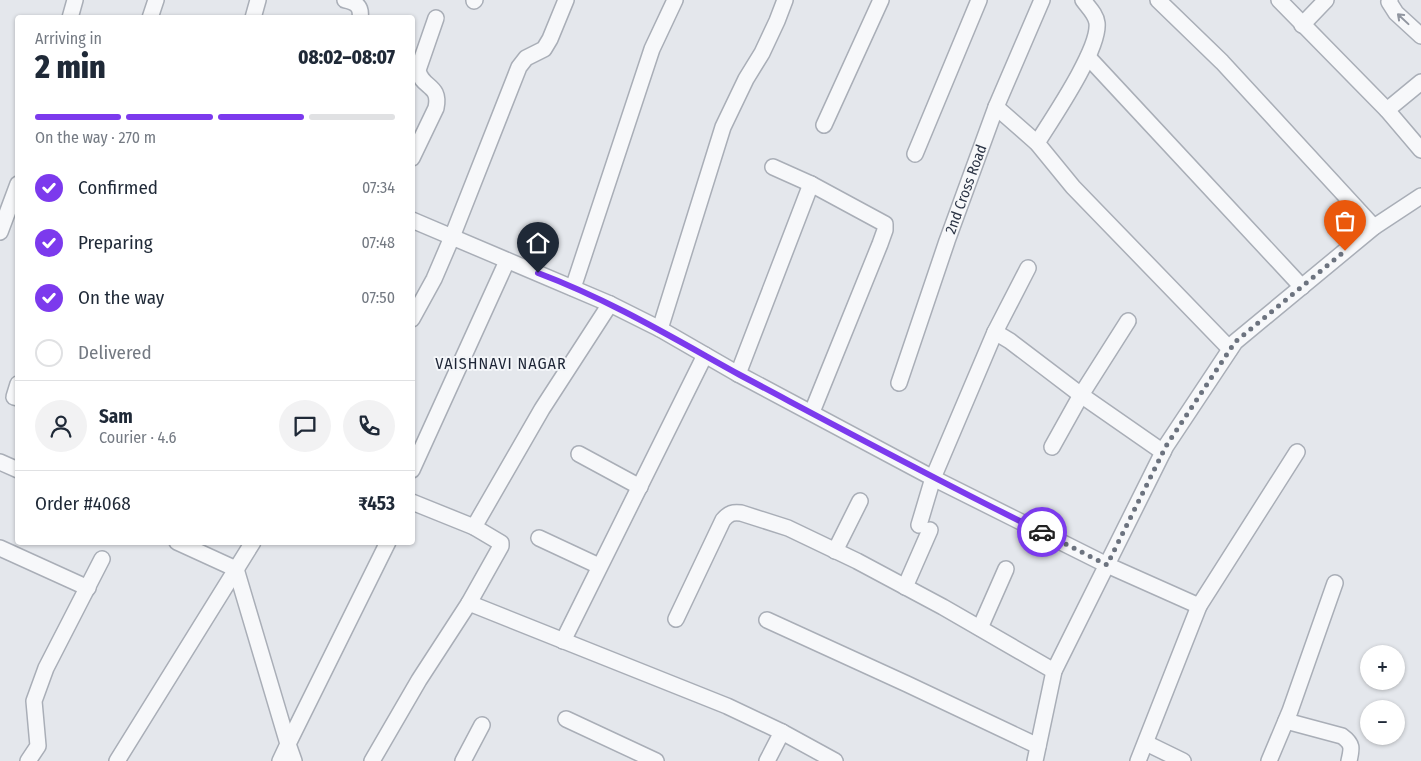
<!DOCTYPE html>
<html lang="en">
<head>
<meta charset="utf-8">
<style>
	:root { --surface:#fff; --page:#f2f2f3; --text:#1f2937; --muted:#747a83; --line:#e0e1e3; --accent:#7c3aed }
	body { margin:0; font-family:"Fira Sans Condensed",sans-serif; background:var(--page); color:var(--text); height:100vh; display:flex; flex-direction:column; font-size:19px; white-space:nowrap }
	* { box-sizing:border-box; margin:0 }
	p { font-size:16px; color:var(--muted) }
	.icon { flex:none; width:28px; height:28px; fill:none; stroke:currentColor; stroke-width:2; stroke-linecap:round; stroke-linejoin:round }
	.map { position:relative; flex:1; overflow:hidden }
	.panel { position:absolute; left:15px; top:15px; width:400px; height:530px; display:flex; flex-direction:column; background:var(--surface); border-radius:5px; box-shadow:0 1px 4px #0004 }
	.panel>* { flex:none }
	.controls { position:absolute; left:1360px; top:645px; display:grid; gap:10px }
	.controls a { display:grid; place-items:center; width:45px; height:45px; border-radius:50%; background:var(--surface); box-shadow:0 1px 4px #0004; font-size:25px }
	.pin { position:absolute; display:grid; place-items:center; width:42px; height:42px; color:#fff; margin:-51px -21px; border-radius:50% 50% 50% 0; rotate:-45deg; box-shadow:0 0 5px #0007 }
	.pin .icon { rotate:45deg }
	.courier { position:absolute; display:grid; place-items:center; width:50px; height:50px; margin:-25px; border:4px solid #7c3aed; border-radius:50%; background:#fff; color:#222; box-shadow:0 1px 6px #0007 }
	.head em { font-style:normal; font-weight:800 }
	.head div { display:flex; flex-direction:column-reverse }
	.head { display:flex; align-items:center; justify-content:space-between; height:85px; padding:0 20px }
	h1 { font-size:32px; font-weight:800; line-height:38px }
	.bar { display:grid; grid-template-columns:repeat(4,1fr); gap:8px 5px; align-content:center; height:60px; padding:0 20px }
	.bar i { height:6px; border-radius:4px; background:var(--line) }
	.bar .current { background:var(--accent) }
	.bar p { grid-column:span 4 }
	.line { display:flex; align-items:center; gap:12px; padding:0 20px; border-top:1px solid var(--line) }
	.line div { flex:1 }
	.round { display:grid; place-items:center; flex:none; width:52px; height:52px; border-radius:26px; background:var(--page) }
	ol { padding:0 20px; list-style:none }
	li { display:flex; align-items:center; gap:15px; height:55px }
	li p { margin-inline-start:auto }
	li .icon { padding:5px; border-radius:50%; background:var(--accent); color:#fff; stroke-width:4 }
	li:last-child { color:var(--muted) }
	li i { width:28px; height:28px; border:2px solid var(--line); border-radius:50% }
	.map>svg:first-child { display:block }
</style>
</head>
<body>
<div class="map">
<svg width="1421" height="761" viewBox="0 0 1421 761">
	<rect width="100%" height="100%" fill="#e4e7ec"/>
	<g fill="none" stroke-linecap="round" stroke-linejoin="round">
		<!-- minor casing -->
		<g stroke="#a9aeb7" stroke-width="18">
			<g id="minor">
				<path d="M 345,0 C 355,2 362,6 360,18"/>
				<path d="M 1158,0 L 1222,62 L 1374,227"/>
				<path d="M 1279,0 L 1387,110 L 1421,150"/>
				<path d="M 1390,0 L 1389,2 L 1396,13 L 1421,36"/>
				<path d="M 474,1 L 475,0"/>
				<path d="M 70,18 L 75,0"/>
				<path d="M 150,18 L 156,0"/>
				<path d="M 253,18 L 258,0"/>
				<path d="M 1302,25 L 1326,0"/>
				<path d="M 1088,57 L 1302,287"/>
				<path d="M 996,107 L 1037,143 L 1073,187 L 1230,349"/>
				<path d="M 1387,110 L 1421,82"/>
				<path d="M 824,125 L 881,0"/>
				<path d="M 1037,143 C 1052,119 1100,49 1097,23 C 1096,14 1088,7 1083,0"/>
				<path d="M 915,154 L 979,0"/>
				<path d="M 412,158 L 436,108 C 441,84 422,89 418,70 L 436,18"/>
				<path d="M 773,167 L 811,184 L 885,224 L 885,230 L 880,244 L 812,412"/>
				<path d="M 412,220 L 610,304 L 660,329 L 738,374 L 933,478 L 1107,565 L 1199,606"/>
				<path d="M 0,232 L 18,184"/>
				<path d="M 573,288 L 652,49 L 675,0"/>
				<path d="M 412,319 L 434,279 L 452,237 L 519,67 L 526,58 L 544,49 L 550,39 L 566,0"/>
				<path d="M 660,329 L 723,127 L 746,79 L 762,53 L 777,21 L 785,0"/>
				<path d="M 995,332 L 1028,268"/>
				<path d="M 738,374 L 811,184"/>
				<path id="s1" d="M 899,383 L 947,241 L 996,107 L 1042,0"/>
				<path d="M 18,384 L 14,397 L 18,398"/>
				<path d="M 1052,447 L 1081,395 L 1128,321"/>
				<path d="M 579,454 L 640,487"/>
				<path d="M 0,462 L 18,470"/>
				<path d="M 412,470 L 507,261"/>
				<path d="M 412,502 L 474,527 L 501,543 L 501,546 L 469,603"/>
				<path d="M 919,525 L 933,478 L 995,332 L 1010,341 L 1081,395 L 1163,452"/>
				<path d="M 474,527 L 542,409 L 610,304"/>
				<path d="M 539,538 L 599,566"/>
				<path d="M 177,542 L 236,569 L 288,744 L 280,761"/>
				<path d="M 0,548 L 88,588"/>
				<path d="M 835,551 L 860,501"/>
				<path d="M 905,587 L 930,530"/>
				<path d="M 676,619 L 723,520 C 729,513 733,512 741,513 L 788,528 L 857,561 L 943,607 L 1054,671"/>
				<path d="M 767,620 L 907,684 L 1038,746"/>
				<path d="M 980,628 L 1006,569"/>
				<path d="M 563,641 L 705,355"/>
				<path d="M 566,719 L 656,761"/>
				<path d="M 1286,721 L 1342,736 C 1353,744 1352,748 1349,761"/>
				<path d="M 1146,743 L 1183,761"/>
				<path d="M 28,761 L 38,746 L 34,701 L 46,668 L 102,559"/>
				<path d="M 117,761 L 253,542"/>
				<path d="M 294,761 L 288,744 L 388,542"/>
				<path d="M 372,761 L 419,680 L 469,603 L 727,706 L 782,732 L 835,761"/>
				<path d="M 463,761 L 482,725"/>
				<path d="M 767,761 L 782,732"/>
				<path d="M 1035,761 L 1054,671 L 1166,446 L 1235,342 L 1374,227 L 1421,196"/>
				<path d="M 1138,761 L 1199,606 L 1297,452"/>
				<path d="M 1269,761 L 1290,711 L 1335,583"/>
			</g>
		</g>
		<!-- minor -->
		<use href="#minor" stroke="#f7f8fa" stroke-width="15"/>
	</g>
	<!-- one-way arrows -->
	<defs><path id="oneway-shaft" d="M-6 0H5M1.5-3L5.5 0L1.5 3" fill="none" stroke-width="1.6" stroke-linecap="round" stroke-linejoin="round" transform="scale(1.25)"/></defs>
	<use stroke="#9196a0" href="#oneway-shaft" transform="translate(1403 19) rotate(-137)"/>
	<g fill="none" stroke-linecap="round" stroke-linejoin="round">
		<!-- done -->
		<path stroke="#6c737f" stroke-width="5" stroke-dasharray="0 9" d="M 1042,532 L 1107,565 L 1166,446 L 1235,342 L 1345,251"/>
		<!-- route -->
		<path stroke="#7c3aed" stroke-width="6" d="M 538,273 C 610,300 673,338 740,375 C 840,428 940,482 1042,532"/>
	</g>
	<g text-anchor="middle" stroke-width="4" stroke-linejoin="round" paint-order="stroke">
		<!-- street labels -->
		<g font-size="15" fill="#2b3445" stroke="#f4f6f9">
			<text dy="5" stroke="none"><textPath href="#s1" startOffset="205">2nd Cross Road</textPath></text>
		</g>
		<!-- neighbourhood labels -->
		<g font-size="16" letter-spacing="1" fill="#1d2536" stroke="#f4f6f9">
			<text x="501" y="369">VAISHNAVI NAGAR</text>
		</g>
	</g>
</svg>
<div class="controls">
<a>+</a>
<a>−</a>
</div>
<div class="pin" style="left:1345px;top:251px;background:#ea580c"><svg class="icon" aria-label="bag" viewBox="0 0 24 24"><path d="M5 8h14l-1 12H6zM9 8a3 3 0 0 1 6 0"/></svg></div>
<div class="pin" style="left:538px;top:273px;background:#1f2937"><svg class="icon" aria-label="home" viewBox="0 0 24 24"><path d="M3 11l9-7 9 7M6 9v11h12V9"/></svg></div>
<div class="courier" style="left:1042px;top:532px"><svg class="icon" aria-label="car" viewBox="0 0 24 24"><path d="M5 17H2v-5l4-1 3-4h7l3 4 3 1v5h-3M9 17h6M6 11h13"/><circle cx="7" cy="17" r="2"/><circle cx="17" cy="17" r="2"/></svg></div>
<section class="panel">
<div class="head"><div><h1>2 min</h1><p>Arriving in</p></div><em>08:02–08:07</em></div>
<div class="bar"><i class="current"></i><i class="current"></i><i class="current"></i><i></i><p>On the way · 270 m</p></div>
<ol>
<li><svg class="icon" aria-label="check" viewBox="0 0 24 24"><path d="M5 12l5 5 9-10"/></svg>Confirmed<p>07:34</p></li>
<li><svg class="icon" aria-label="check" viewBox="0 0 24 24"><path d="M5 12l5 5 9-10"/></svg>Preparing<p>07:48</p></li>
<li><svg class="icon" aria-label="check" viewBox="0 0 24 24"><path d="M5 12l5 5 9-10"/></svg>On the way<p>07:50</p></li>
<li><i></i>Delivered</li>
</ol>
<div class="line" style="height:90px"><a class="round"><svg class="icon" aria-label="person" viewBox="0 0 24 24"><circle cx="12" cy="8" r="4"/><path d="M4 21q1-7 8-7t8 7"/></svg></a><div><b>Sam</b><p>Courier · 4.6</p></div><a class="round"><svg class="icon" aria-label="chat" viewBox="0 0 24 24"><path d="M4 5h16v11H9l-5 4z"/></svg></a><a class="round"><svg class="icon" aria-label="phone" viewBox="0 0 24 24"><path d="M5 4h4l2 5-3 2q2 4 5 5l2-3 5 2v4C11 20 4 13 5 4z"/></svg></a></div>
<div class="line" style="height:65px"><div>Order #4068</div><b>₹453</b></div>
</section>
</div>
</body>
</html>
